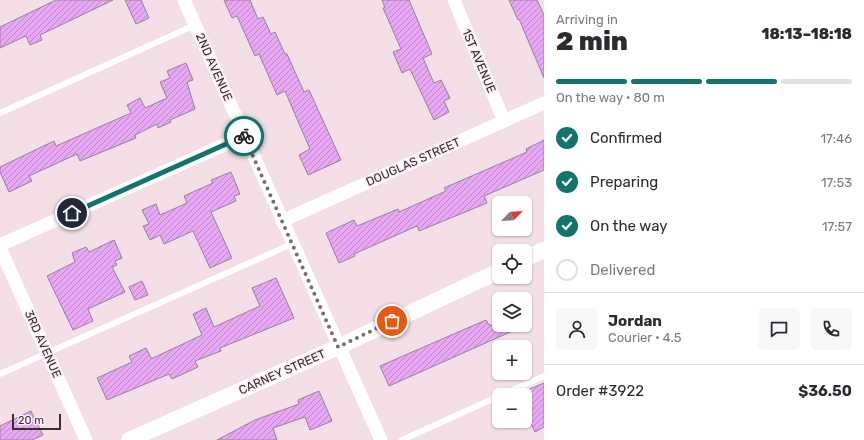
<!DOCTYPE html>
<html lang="en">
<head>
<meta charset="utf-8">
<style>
	:root { --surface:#fff; --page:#f7f7f7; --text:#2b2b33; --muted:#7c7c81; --line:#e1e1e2; --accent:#0f766e }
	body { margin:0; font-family:Rubik,sans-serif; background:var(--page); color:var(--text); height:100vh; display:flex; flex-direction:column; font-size:15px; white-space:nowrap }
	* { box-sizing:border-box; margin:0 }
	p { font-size:13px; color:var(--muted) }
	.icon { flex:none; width:22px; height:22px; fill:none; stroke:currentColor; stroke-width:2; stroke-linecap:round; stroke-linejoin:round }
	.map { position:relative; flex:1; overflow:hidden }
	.panel { display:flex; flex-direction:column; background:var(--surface); width:320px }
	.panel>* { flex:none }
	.needle { width:26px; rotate:66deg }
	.fabs { position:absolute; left:492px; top:196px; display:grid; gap:8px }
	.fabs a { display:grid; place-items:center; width:40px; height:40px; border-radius:6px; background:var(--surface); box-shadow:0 1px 3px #0004; font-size:20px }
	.scale { position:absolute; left:12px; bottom:10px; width:49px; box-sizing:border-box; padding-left:4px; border:2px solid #372f32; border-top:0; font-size:11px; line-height:14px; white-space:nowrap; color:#372f32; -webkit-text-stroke:3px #ffeef4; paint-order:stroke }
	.pin { position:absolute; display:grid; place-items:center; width:34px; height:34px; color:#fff; margin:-17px; border:2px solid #fff; border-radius:50%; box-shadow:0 1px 4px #0007 }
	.courier { position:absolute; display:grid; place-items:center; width:40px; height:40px; margin:-20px; border:3px solid #0f766e; border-radius:50%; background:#fff; color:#222; box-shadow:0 1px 5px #0007 }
	.head em { font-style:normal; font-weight:800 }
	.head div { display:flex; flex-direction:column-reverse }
	.head { display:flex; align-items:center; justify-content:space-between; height:68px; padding:0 12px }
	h1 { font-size:26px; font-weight:800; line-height:30px }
	.bar { display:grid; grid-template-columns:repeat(4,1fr); gap:6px 4px; align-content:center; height:48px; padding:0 12px }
	.bar i { height:5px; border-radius:3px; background:var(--line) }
	.bar .selected { background:var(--accent) }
	.bar p { grid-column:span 4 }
	.line { display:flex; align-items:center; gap:10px; padding:0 12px; border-top:1px solid var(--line) }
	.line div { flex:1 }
	.round { display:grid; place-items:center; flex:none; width:42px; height:42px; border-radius:6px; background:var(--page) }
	ol { padding:0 12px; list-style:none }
	li { display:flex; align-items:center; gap:12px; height:44px }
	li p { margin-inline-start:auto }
	li .icon { padding:4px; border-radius:50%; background:var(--accent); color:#fff; stroke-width:4 }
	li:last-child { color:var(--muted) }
	li i { width:22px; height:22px; border:2px solid var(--line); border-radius:50% }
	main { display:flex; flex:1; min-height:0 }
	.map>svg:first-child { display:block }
</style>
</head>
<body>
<main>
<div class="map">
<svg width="544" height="440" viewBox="0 0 544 440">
	<defs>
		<pattern id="building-hatch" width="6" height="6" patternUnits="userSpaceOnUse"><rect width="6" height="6" fill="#e8a7f5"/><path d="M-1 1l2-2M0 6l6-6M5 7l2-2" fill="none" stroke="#bd88c7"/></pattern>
	</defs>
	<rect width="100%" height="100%" fill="#f4dfe7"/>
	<!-- building -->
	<g fill="url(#building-hatch)" stroke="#908492">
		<path d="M 56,0 L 113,0 L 40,35 L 42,40 L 30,45 L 26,36 L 0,48 L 0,27 Z"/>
		<path d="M 125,0 L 141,0 L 149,18 L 136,24 Z"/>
		<path d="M 224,0 L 250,0 L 258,19 L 263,17 L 271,34 L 275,32 L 285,54 L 287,54 L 304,92 L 309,90 L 341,160 L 308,175 L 299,155 L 310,149 L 285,91 L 277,95 L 259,54 L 255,56 L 237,16 L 232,18 Z"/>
		<path d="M 382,0 L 409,0 L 432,54 L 423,58 L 434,83 L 441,80 L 450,98 L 444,101 L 449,112 L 434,120 L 410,69 L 402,73 L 393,52 L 401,49 L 383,8 L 385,8 Z"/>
		<path d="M 509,0 L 537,0 L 544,15 L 544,78 L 519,19 L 518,20 Z"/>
		<path d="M 186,63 L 193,80 L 187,82 L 195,109 L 170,120 L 171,122 L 158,128 L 157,124 L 135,135 L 136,138 L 80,161 L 77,154 L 29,176 L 32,181 L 9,192 L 0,172 L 0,167 L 54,141 L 56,146 L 131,113 L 127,105 L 140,98 L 145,108 L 167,98 L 160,82 L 170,78 L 167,71 Z"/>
		<path d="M 544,140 L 544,170 L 484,196 L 487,203 L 419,231 L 417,226 L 354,254 L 355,256 L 339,263 L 326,233 L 354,220 L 357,226 L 398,209 L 399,212 L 446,191 L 444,188 L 527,152 L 526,149 Z"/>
		<path d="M 231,172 L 240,194 L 234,196 L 236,201 L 211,212 L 232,258 L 210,268 L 193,231 L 164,244 L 160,235 L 150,240 L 143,226 L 149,224 L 142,210 L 156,204 L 160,215 L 187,203 L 184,196 L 213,183 L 211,180 Z"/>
		<path d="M 114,240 L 122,258 L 115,261 L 117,265 L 112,267 L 125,292 L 88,309 L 93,321 L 73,330 L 47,276 L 75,262 L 72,253 L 86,247 L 89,252 Z"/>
		<path d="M 276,278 L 294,318 L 220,348 L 221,351 L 195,361 L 198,367 L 172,379 L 169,374 L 107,400 L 97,378 L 132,362 L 129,356 L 146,348 L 151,358 L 153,358 L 202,335 L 193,314 L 206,308 L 214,327 L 260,306 L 252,288 Z"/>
		<path d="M 142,281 L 148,295 L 135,300 L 129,287 Z"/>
		<path d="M 486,320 L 489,325 L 526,325 L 389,386 L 380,366 Z"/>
		<path d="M 544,383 L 544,427 L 535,432 L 525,411 L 525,391 Z"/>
		<path d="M 319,391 L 332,421 L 310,430 L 305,417 L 273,428 L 277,440 L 217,440 L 255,420 L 299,404 L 298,400 Z"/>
		<path d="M 31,411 L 43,435 L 32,440 L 0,440 L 0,426 Z"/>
	</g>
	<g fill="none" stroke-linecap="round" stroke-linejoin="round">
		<!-- service -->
		<g stroke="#fff" stroke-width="6">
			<path d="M 0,113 L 195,25"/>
			<path d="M 0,374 L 292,244"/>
			<path d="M 501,395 L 544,376"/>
			<path d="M 402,440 L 499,396"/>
		</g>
		<!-- minor -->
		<g stroke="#fff" stroke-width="13">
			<path d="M 184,0 L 381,440"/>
			<path d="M 454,0 L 504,121"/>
			<path d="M 282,221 L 544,103"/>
			<path d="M 0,245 L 244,136"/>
			<path d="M 0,248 L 86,440"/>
		</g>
		<!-- tertiary -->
		<g stroke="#fff" stroke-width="16">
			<path d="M 525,259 L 544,250"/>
			<path d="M 129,440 L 338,347 L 499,271"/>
		</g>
	</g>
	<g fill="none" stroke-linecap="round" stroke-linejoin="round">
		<!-- done -->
		<path stroke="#796d71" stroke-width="4" stroke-dasharray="0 7.2" d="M 244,136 L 338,347 L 392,321"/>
		<!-- route -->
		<path stroke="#0f766e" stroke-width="5" d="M 72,213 L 244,136"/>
	</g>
	<g text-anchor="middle" stroke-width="3" stroke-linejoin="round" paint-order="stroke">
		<!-- street labels -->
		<g font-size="12" fill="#372f32" stroke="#ffeef4">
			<text transform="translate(479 61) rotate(67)" y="4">1ST AVENUE</text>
			<text transform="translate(214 67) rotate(66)" y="4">2ND AVENUE</text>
			<text transform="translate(413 162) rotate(-24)" y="4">DOUGLAS STREET</text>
			<text transform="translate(43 344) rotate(66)" y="4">3RD AVENUE</text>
			<text transform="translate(282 372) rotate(-24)" y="4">CARNEY STREET</text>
		</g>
	</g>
</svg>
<div class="fabs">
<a><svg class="needle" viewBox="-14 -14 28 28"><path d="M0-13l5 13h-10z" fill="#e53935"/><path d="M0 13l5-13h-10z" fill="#7c7c81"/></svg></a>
<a><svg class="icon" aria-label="locate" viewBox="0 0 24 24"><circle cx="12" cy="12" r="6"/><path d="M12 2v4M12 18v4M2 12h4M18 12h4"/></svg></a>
<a><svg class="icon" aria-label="layers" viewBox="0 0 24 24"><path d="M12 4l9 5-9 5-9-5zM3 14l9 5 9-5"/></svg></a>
<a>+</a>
<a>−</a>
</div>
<div class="scale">20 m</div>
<div class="pin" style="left:392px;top:321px;background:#ea580c"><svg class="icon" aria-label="bag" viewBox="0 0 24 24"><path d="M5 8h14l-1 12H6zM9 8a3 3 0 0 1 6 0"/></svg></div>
<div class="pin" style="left:72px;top:213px;background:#1f2937"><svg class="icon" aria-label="home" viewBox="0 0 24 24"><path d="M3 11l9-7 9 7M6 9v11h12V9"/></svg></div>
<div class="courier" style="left:244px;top:136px"><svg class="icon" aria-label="bike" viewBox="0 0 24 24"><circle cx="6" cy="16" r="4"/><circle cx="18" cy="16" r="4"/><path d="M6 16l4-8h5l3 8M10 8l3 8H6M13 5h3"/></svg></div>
</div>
<section class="panel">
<div class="head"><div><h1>2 min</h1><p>Arriving in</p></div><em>18:13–18:18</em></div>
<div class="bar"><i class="selected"></i><i class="selected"></i><i class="selected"></i><i></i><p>On the way · 80 m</p></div>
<ol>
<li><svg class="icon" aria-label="check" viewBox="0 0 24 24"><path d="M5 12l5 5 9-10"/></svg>Confirmed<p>17:46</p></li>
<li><svg class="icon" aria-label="check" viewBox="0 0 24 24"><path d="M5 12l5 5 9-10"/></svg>Preparing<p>17:53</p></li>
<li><svg class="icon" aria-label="check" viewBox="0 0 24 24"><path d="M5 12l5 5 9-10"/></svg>On the way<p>17:57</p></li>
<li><i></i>Delivered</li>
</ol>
<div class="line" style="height:72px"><a class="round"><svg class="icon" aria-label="person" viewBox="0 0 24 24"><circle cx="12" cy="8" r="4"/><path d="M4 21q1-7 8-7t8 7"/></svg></a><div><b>Jordan</b><p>Courier · 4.5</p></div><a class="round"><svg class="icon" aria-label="chat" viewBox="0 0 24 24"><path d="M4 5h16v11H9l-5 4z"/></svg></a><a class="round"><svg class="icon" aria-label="phone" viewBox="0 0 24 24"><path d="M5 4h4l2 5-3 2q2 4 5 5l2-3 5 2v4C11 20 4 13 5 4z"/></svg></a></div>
<div class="line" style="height:52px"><div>Order #3922</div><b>$36.50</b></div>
</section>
</main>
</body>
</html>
